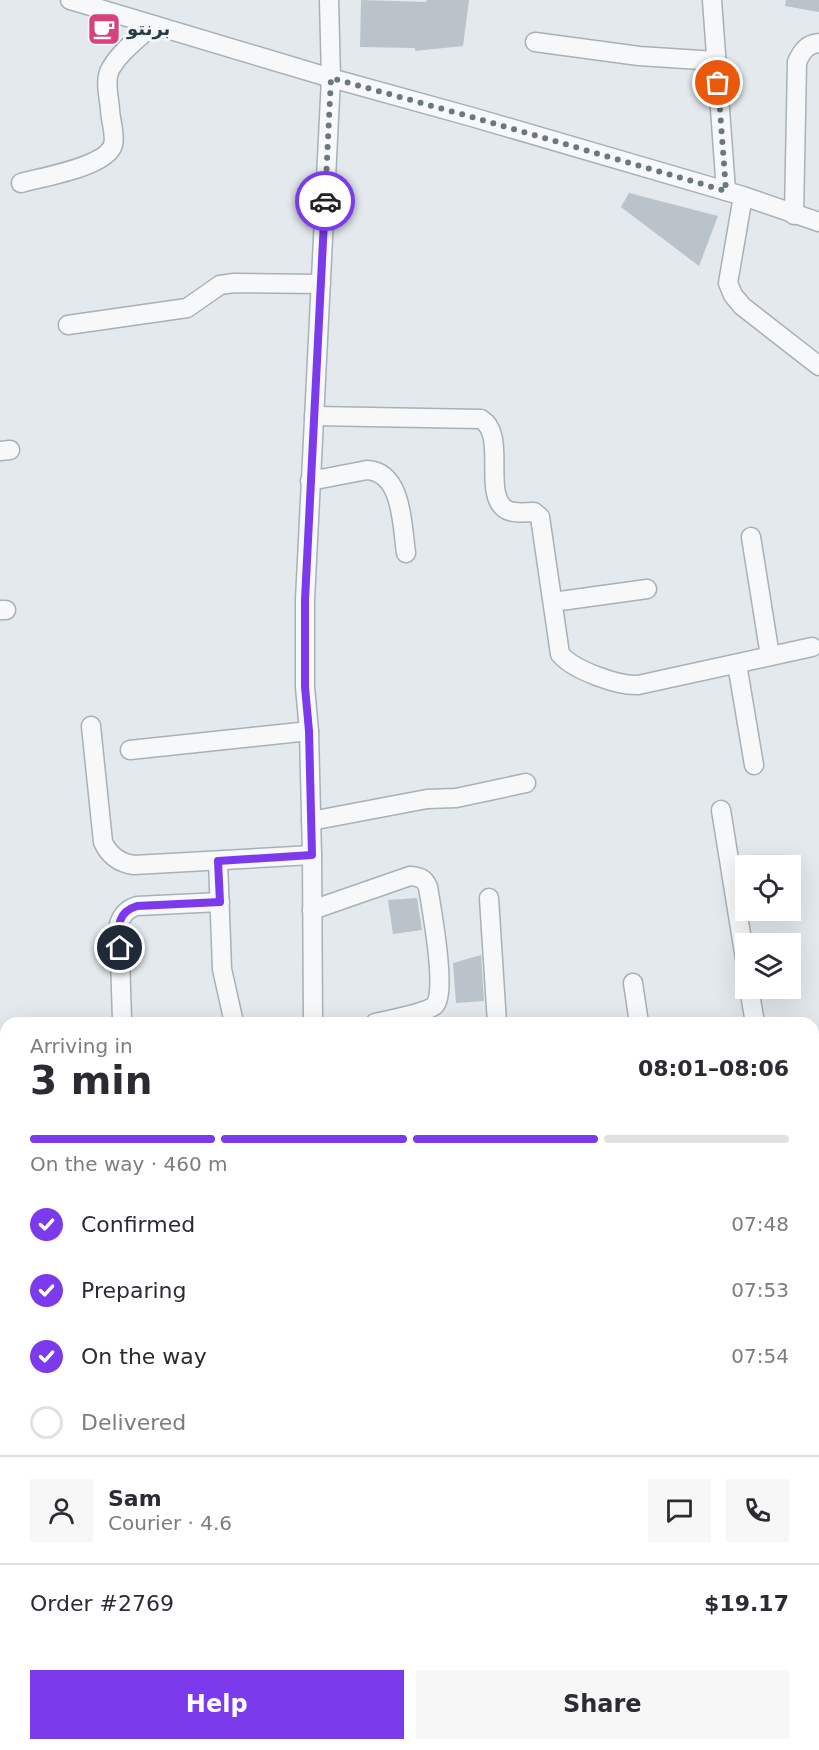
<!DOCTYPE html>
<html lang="en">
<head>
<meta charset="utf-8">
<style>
	:root { --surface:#fff; --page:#f7f7f7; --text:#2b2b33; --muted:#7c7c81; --line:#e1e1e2; --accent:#7c3aed }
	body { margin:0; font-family:"DejaVu Sans",Vazirmatn,sans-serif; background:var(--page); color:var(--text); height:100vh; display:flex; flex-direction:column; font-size:22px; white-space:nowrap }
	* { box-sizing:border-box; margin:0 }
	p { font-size:20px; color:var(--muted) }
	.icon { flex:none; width:33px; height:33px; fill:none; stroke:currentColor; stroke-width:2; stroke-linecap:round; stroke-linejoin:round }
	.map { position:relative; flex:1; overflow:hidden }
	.drawer { position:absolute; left:0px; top:1017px; width:819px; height:734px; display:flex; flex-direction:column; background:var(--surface); border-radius:18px 18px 0 0; box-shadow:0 6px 24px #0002 }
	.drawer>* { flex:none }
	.buttons { position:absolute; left:735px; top:855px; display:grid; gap:12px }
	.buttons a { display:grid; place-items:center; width:66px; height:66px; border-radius:0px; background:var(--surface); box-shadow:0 6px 24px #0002; font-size:30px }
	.pin { position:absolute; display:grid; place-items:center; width:51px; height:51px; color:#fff; margin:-26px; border:3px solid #fff; border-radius:50%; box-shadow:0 2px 6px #0007 }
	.courier { position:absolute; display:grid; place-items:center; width:60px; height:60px; margin:-30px; border:4px solid #7c3aed; border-radius:50%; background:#fff; color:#222; box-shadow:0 2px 8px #0007 }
	.headline em { font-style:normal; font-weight:600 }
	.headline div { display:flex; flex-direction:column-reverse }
	.headline { display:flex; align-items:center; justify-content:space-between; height:102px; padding:0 30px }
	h1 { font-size:39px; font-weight:600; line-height:45px }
	.bar { display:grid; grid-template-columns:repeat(4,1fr); gap:9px 6px; align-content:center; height:72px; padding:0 30px }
	.bar i { height:8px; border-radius:4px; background:var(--line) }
	.bar .on { background:var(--accent) }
	.bar p { grid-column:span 4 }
	.line { display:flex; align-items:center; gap:15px; padding:0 30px; border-top:2px solid var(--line) }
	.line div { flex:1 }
	.round { display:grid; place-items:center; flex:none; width:63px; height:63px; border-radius:0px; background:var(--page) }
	ol { padding:0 30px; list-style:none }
	li { display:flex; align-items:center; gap:18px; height:66px }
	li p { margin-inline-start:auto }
	li .icon { padding:6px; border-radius:50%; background:var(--accent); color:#fff; stroke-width:4 }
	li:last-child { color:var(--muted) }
	li i { width:33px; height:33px; border:3px solid var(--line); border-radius:50% }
	.action { display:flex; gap:12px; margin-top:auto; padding:12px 30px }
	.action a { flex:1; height:69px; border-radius:0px; background:var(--accent); color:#fff; font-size:24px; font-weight:600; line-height:69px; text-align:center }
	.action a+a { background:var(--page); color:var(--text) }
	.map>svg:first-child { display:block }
</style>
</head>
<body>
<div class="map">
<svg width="819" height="1750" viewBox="0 0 819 1750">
	<rect width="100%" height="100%" fill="#e3e9ec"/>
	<!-- building -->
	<g fill="#bac3ca">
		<path d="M 361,0 L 426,2 L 427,0 L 469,0 L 463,46 L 415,51 L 415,48 L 360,47 Z"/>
		<path d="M 786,0 L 819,0 L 819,12 L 785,6 Z"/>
		<path d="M 629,193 L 718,216 L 699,266 L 621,207 Z"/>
		<path d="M 417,898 L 422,930 L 393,934 L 388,900 Z"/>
		<path d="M 481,955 L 484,1001 L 456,1003 L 453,963 Z"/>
	</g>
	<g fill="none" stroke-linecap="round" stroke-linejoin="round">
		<!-- minor casing -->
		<g stroke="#a7b1b7" stroke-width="21">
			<g id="minor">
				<path d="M 70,0 L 331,78 L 472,117 L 743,196 L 819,222"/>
				<path d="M 712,0 L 726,191"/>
				<path d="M 535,42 L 639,56 L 716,61"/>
				<path d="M 21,183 C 42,177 106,167 113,145 C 116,135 110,119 110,109 C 109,97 105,83 109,72 C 117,54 139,38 153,25"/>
				<path d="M 743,196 L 728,283 L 733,295 L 742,306 L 819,366"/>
				<path d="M 794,215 L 797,62 C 802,51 807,44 819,43"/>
				<path d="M 68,325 L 187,308 L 220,285 L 234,283 L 321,284"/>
				<path d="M 314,416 L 481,419 C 508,435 481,496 507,510 C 515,514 525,512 534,512 L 540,517 L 560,654 C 573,670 618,686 638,685 L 812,647"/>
				<path d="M 0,451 L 10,450"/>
				<path d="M 310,481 L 367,470 C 403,472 402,526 406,553"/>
				<path d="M 751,537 L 770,656"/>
				<path d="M 553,602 L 647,589"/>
				<path d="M 0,610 L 6,610"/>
				<path d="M 737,664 L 754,765"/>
				<path d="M 91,726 L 103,842 C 109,855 119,863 134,865 L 312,855"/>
				<path d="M 130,750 L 309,731"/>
				<path d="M 721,810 L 746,965"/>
				<path d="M 311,821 L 427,799 L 456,798 L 526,783"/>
				<path d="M 218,861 L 222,969 L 234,1023"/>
				<path d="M 489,898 L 497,1023"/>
				<path d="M 312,910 L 410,876 C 420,877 424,878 428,887 C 431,906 448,996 434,1006 C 425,1013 388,1020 375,1023"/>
				<path d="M 633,983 L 639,1023"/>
				<path d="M 749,988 L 755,1023"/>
				<path d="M 122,1020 L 119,924 C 122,914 127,909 137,906 L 220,902"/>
				<path d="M 313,1023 L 312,855 L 309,731 L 305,687 L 305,600 L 331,78 L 329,0"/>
				<path d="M 813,1272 L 819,1272"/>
				<path d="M 813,1354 L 819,1353"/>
				<path d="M 0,1389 L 6,1388"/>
				<path d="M 813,1406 L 819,1406"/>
				<path d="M 813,1526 L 819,1527"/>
				<path d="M 813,1658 L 819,1658"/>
				<path d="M 0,1709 L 6,1709"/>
				<path d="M 409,1744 L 409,1750"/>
				<path d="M 492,1744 L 493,1750"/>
				<path d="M 301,1750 L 301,1744"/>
			</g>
		</g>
		<!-- major casing -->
		<g stroke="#a1b0b9" stroke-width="26">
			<g id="major">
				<path d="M 813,1112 L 819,1110"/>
				<path d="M 0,1297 L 6,1297"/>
			</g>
		</g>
		<!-- minor -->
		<use href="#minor" stroke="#f6f8fa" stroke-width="18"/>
		<!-- major -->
		<use href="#major" stroke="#fff" stroke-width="22"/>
	</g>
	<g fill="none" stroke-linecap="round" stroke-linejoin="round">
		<!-- done -->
		<path stroke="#6a7880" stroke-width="6" stroke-dasharray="0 10.8" d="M 325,201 L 331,78 L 472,117 L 726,191 L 718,83"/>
		<!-- route -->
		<path stroke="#7c3aed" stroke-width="8" d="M 120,948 C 119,928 115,913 137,906 L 220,902 L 218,861 L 312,855 L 309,731 L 305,687 L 305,600 L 325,201"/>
	</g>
	<!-- icons -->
	<defs>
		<g id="cafe-square" transform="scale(1.725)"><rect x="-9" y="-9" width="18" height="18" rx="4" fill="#d7417d" stroke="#f3f7f9"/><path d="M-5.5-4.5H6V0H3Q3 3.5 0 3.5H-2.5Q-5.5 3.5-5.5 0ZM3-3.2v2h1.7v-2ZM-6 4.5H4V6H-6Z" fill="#fff"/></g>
	</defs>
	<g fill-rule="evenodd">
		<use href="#cafe-square" x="104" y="29"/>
	</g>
	<g text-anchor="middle" stroke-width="6" stroke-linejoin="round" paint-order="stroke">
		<!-- poi labels -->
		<g font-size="18" font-weight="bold" fill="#293b46" stroke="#f3f7f9" text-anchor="start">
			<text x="127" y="35">برنتو</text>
		</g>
	</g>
</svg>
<div class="buttons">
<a><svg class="icon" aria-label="locate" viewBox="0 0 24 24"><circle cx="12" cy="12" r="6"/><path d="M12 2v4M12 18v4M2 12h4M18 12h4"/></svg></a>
<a><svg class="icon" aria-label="layers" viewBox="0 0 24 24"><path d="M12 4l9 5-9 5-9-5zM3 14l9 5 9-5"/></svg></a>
</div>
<div class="pin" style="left:718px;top:83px;background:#ea580c"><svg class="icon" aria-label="bag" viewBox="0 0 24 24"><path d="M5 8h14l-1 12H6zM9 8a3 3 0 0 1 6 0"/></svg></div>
<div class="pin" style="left:120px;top:948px;background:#1f2937"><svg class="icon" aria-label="home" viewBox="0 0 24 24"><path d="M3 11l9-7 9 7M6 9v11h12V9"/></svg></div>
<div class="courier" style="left:325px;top:201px"><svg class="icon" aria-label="car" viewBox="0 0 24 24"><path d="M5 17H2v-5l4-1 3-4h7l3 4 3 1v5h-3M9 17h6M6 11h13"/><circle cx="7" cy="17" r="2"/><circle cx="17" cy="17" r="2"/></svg></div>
<section class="drawer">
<div class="headline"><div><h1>3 min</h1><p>Arriving in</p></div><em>08:01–08:06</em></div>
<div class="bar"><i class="on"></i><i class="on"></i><i class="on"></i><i></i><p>On the way · 460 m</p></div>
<ol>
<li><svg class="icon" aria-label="check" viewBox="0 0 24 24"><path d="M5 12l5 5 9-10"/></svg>Confirmed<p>07:48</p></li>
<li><svg class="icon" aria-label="check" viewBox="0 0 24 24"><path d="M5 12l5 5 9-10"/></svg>Preparing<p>07:53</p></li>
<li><svg class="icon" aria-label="check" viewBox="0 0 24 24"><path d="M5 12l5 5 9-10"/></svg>On the way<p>07:54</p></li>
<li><i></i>Delivered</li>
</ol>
<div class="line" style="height:108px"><a class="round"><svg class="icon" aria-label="person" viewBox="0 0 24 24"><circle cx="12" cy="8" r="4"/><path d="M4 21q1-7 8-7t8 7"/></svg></a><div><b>Sam</b><p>Courier · 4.6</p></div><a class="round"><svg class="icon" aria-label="chat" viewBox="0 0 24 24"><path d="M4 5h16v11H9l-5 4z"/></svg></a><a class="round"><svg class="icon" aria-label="phone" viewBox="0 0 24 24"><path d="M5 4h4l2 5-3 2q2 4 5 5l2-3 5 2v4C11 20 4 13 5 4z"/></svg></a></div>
<div class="line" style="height:78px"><div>Order #2769</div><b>$19.17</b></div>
<div class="action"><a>Help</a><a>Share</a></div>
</section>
</div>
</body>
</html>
